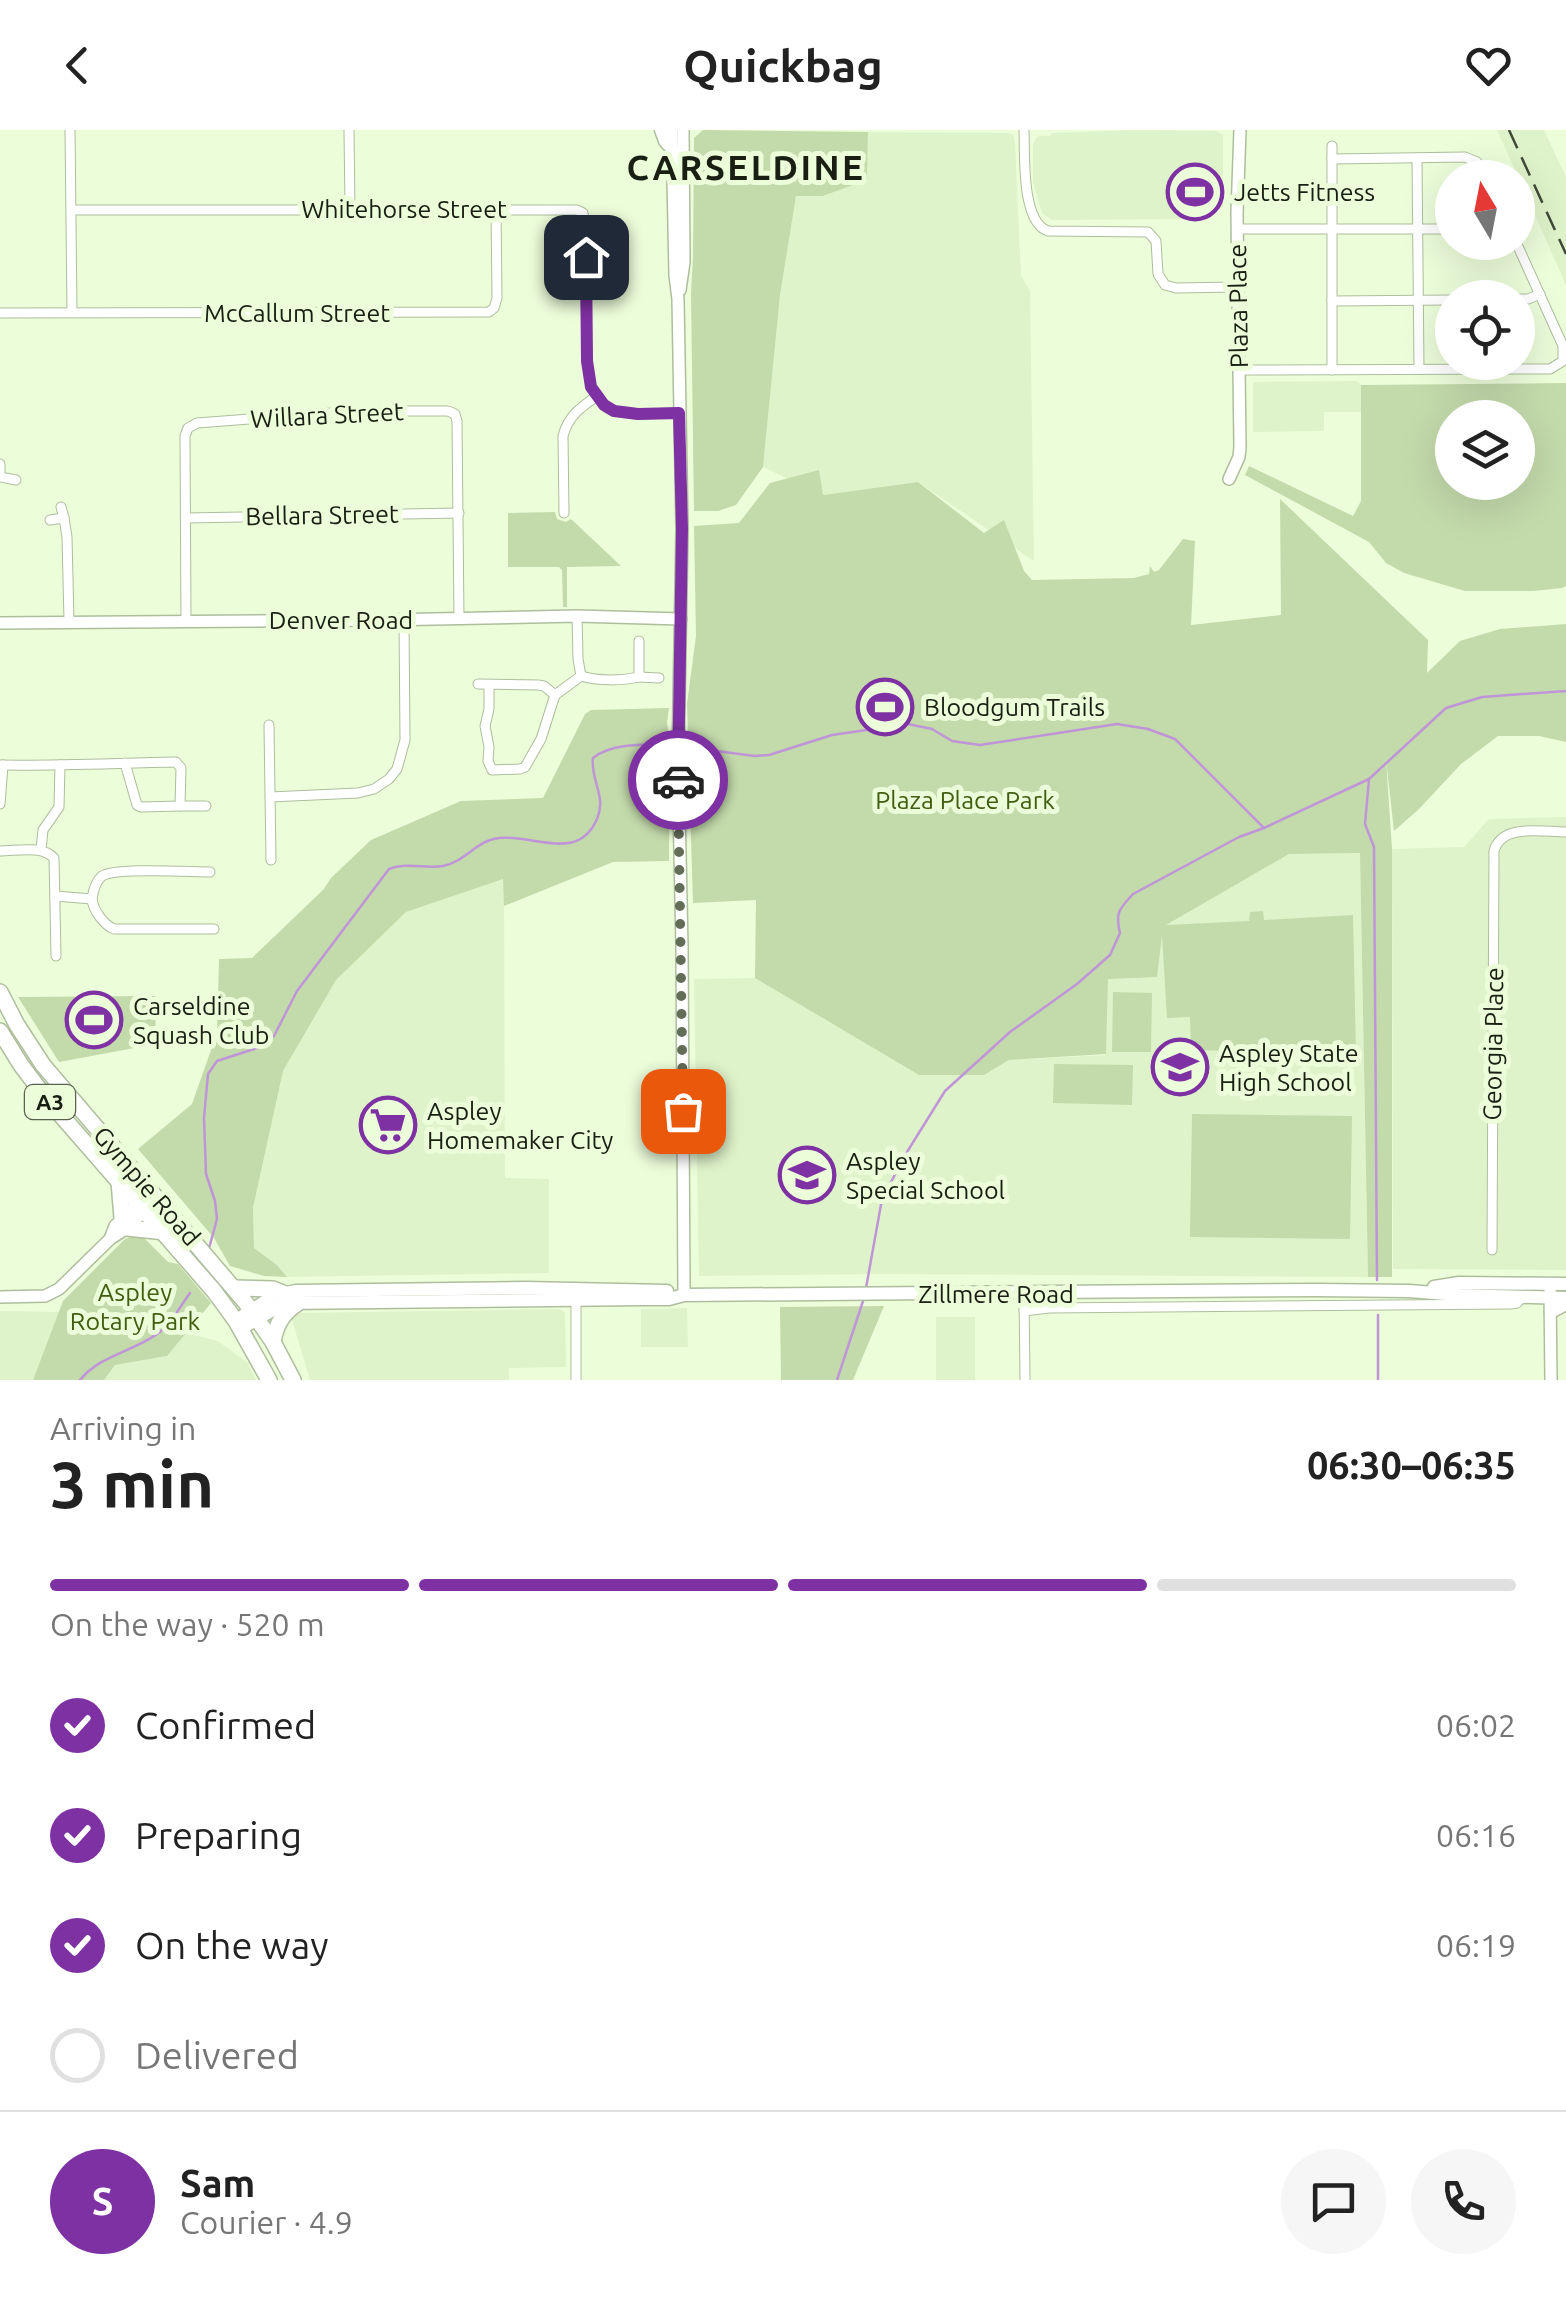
<!DOCTYPE html>
<html lang="en">
<head>
<meta charset="utf-8">
<style>
	:root { --surface:#fff; --page:#f6f6f6; --text:#222; --muted:#767676; --line:#e0e0e0; --accent:#7e31a2 }
	body { margin:0; font-family:Ubuntu,sans-serif; background:var(--page); color:var(--text); height:100vh; display:flex; flex-direction:column; font-size:38px; white-space:nowrap }
	* { box-sizing:border-box; margin:0 }
	p { font-size:32px; color:var(--muted) }
	.icon { flex:none; width:55px; height:55px; fill:none; stroke:currentColor; stroke-width:2; stroke-linecap:round; stroke-linejoin:round }
	.map { position:relative; height:1250px; overflow:hidden }
	.sheet { display:flex; flex-direction:column; background:var(--surface); flex:1 }
	.sheet>* { flex:none }
	.needle { width:65px; rotate:350deg }
	.buttons { position:absolute; left:1435px; top:30px; display:grid; gap:20px }
	.buttons a { display:grid; place-items:center; width:100px; height:100px; border-radius:50%; background:var(--surface); box-shadow:0 10px 40px #0002; font-size:50px }
	.pin { position:absolute; display:grid; place-items:center; width:85px; height:85px; color:#fff; margin:-42px; border-radius:20px; box-shadow:0 5px 15px #0006 }
	.courier { position:absolute; display:grid; place-items:center; width:100px; height:100px; margin:-50px; border:8px solid #7e31a2; border-radius:50%; background:#fff; color:#222; box-shadow:0 2px 12px #0007 }
	.head em { font-style:normal; font-weight:700 }
	.head div { display:flex; flex-direction:column-reverse }
	.head { display:flex; align-items:center; justify-content:space-between; height:170px; padding:0 50px }
	h1 { font-size:65px; font-weight:700; line-height:75px }
	.bar { display:grid; grid-template-columns:repeat(4,1fr); gap:15px 10px; align-content:center; height:120px; padding:0 50px }
	.bar i { height:12px; border-radius:8px; background:var(--line) }
	.bar .selected { background:var(--accent) }
	.bar p { grid-column:span 4 }
	.line { display:flex; align-items:center; gap:25px; padding:0 50px; border-top:2px solid var(--line) }
	.line div { flex:1 }
	.round { display:grid; place-items:center; flex:none; width:105px; height:105px; border-radius:52px; background:var(--page) }
	ol { padding:0 50px; list-style:none }
	li { display:flex; align-items:center; gap:30px; height:110px }
	li p { margin-inline-start:auto }
	li .icon { padding:10px; border-radius:50%; background:var(--accent); color:#fff; stroke-width:4 }
	li:last-child { color:var(--muted) }
	li i { width:55px; height:55px; border:5px solid var(--line); border-radius:50% }
	header { display:flex; justify-content:space-between; align-items:center; height:130px; padding:0 50px; background:var(--surface); font-size:45px; font-weight:700 }
	.map>svg:first-child { display:block }
</style>
</head>
<body>
<header><svg class="icon" aria-label="back" viewBox="0 0 24 24"><path d="M15 5l-7 7 7 7"/></svg>Quickbag<svg class="icon" aria-label="heart" viewBox="0 0 24 24"><path d="M12 20l-8-8c-3-5 5-10 8-4 3-6 11-1 8 4z"/></svg></header>
<div class="map">
<svg width="1566" height="1250" viewBox="0 0 1566 1250">
	<rect width="100%" height="100%" fill="#ecfdda"/>
	<!-- built -->
	<g fill="#dff3ca">
		<path d="M 1135,0 L 1216,1 L 1223,5 L 1223,77 L 1203,78 L 1202,89 L 1052,90 L 1042,83 L 1033,52 L 1033,15 L 1036,8 L 1039,6 L 1050,6 L 1053,3 Z"/>
		<path d="M 1497,0 L 1544,0 L 1566,47 L 1566,155 Z"/>
		<path d="M 868,2 L 1009,3 L 1013,5 L 1015,12 L 1021,146 L 1030,161 L 1034,431 L 918,352 L 822,365 L 763,337 L 780,165 L 796,65 L 823,66 L 867,50 Z"/>
		<path d="M 1357,251 L 1361,255 L 1361,282 L 1324,282 L 1324,301 L 1253,302 L 1253,252 Z"/>
		<path d="M 1566,687 L 1566,1140 L 1393,1139 L 1392,719 L 1464,717 L 1489,689 Z"/>
		<path d="M 1360,723 L 1368,1147 L 883,1144 L 699,1146 L 694,849 L 755,848 L 919,945 L 984,945 L 1009,930 L 1105,925 L 1108,849 L 1162,796 L 1289,724 Z"/>
		<path d="M 504,748 L 505,1048 L 549,1049 L 549,1143 L 287,1147 L 277,1135 L 254,1118 L 253,1079 L 283,941 L 336,850 L 406,782 Z"/>
		<path d="M 687,1178 L 688,1217 L 641,1217 L 641,1179 Z"/>
		<path d="M 560,1179 L 565,1183 L 566,1237 L 509,1238 L 509,1250 L 310,1250 L 292,1190 L 296,1183 Z"/>
		<path d="M 0,1181 L 59,1182 L 33,1250 L 0,1250 Z"/>
		<rect x="936" y="1187" width="39" height="63"/>
		<path d="M 186,1203 L 218,1211 L 248,1233 L 256,1250 L 104,1250 L 115,1235 L 167,1226 Z"/>
	</g>
	<!-- green -->
	<g fill="#c3daab" fill-rule="evenodd">
		<path d="M 703,0 L 868,2 L 867,50 L 823,66 L 796,66 L 780,165 L 763,337 L 736,375 L 718,381 L 694,381 L 691,163 L 693,127 L 694,21 L 694,8 Z"/>
		<path d="M 1566,253 L 1566,456 L 1562,458 L 1533,461 L 1465,461 L 1404,443 L 1386,433 L 1369,412 L 1245,345 L 1249,336 L 1353,386 L 1361,371 L 1361,255 ZM 1452,288 L 1518,288 L 1518,352 L 1452,352 Z"/>
		<path d="M 819,340 L 823,365 L 918,352 L 984,403 L 1004,390 L 1024,441 L 1032,450 L 1134,448 L 1149,444 L 1150,436 L 1154,442 L 1159,440 L 1183,409 L 1195,411 L 1191,495 L 1281,485 L 1280,369 L 1428,510 L 1427,543 L 1460,511 L 1500,499 L 1566,494 L 1566,612 L 1539,606 L 1498,606 L 1461,634 L 1419,679 L 1394,701 L 1386,629 L 1392,719 L 1392,1147 L 1368,1147 L 1360,723 L 1289,724 L 1166,795 L 1249,791 L 1250,782 L 1263,781 L 1264,790 L 1353,785 L 1356,924 L 1191,920 L 1190,887 L 1167,888 L 1162,805 L 1157,847 L 1108,849 L 1106,924 L 1009,930 L 984,945 L 919,945 L 755,848 L 756,770 L 693,773 L 687,574 L 696,506 L 694,396 L 739,393 L 770,353 Z"/>
		<path d="M 555,382 L 557,389 L 566,392 L 571,389 L 621,436 L 567,437 L 567,477 L 563,477 L 562,440 L 559,437 L 508,437 L 508,383 Z"/>
		<path d="M 669,578 L 667,593 L 670,615 L 669,731 L 613,732 L 504,776 L 503,749 L 406,782 L 336,850 L 283,941 L 253,1078 L 254,1118 L 277,1135 L 287,1147 L 264,1146 L 230,1136 L 214,1108 L 138,1019 L 192,974 L 217,903 L 219,829 L 252,828 L 324,759 L 331,748 L 371,710 L 461,671 L 543,668 L 585,584 L 591,580 Z"/>
		<path d="M 1113,862 L 1152,863 L 1151,922 L 1112,922 Z"/>
		<path d="M 155,866 L 156,914 L 59,932 L 18,867 Z"/>
		<path d="M 1054,934 L 1133,935 L 1132,975 L 1053,973 Z"/>
		<path d="M 1192,984 L 1352,986 L 1350,1109 L 1190,1107 Z"/>
		<path d="M 136,1105 L 145,1109 L 168,1132 L 178,1134 L 211,1173 L 167,1226 L 115,1235 L 104,1250 L 33,1250 L 63,1171 L 125,1109 Z"/>
		<path d="M 884,1176 L 853,1250 L 781,1250 L 780,1177 Z"/>
	</g>
	<g fill="none" stroke-linecap="round" stroke-linejoin="round">
		<!-- stream -->
		<g stroke="#bf95d8" stroke-width="2.5">
			<path d="M 685,617 L 755,626 L 769,625 L 832,605 L 908,594 L 932,599 L 952,611 L 980,615 L 1117,594 L 1148,599 L 1175,609 L 1264,698"/>
			<path d="M 1369,649 L 1365,694 L 1374,717 L 1377,1150"/>
			<path d="M 208,1122 L 217,1089 L 215,1071 L 206,1044 L 204,988 L 208,944 L 217,931 L 257,918 L 274,906 L 297,861 L 389,739 C 407,732 425,739 443,736 C 465,732 477,710 499,708 C 534,704 578,733 597,689 C 607,666 590,650 593,628 C 613,612 647,615 672,615"/>
			<path d="M 866,1158 L 882,1069 L 907,1022 L 945,961 L 1010,902 L 1077,854 L 1110,825 L 1120,803 C 1115,783 1119,779 1133,764 L 1239,707 L 1264,698 L 1369,649 L 1446,578 L 1482,567 L 1566,561"/>
			<path d="M 1378,1185 L 1378,1250"/>
			<path d="M 80,1250 C 101,1224 137,1221 161,1201 C 173,1191 181,1175 190,1163"/>
			<path d="M 837,1250 L 863,1171"/>
		</g>
		<!-- minor casing -->
		<g stroke="#aebe9d" stroke-width="11">
			<g id="minor">
				<path d="M 70,0 L 72,182"/>
				<path d="M 349,0 L 350,79"/>
				<path d="M 1024,0 C 1025,24 1021,92 1048,101 L 1148,102 L 1156,111 L 1158,144 L 1165,155 L 1176,158 L 1238,157"/>
				<path d="M 1332,16 L 1332,240"/>
				<path d="M 1417,28 L 1419,239"/>
				<path d="M 1332,29 L 1465,27 L 1477,32 L 1486,48"/>
				<path d="M 72,80 L 577,80 L 583,83 L 585,95 L 587,231 L 591,257 L 604,275 L 614,281 L 638,284 L 679,283"/>
				<path d="M 1237,99 L 1452,99"/>
				<path d="M 1518,169 L 1528,169 L 1540,164"/>
				<path d="M 1332,171 L 1452,170"/>
				<path d="M 0,183 L 489,182 L 494,178 L 497,168 L 496,79"/>
				<path d="M 1239,240 L 1550,239 L 1563,231 L 1563,216 L 1516,112"/>
				<path d="M 0,334 L 0,347 L 16,350"/>
				<path d="M 564,383 L 563,306 C 568,286 581,277 597,266"/>
				<path d="M 64,388 L 67,407 L 69,491"/>
				<path d="M 186,388 L 459,383"/>
				<path d="M 50,390 L 64,388 L 61,377"/>
				<path d="M 186,491 L 185,306 L 188,298 L 197,293 L 357,281 L 448,281 L 455,284 L 457,291 L 459,489"/>
				<path d="M 581,546 C 598,551 621,551 639,547 L 639,511"/>
				<path d="M 639,547 L 659,548"/>
				<path d="M 478,554 L 538,555 L 544,556 L 555,565"/>
				<path d="M 489,555 L 489,579 L 485,596 L 489,617 L 488,631 L 492,640 L 520,639 L 525,637 L 541,609 L 555,565 L 581,546 L 578,529 L 577,486"/>
				<path d="M 269,595 L 271,730"/>
				<path d="M 0,635 C 59,636 117,633 176,632 L 181,638 L 180,676 L 141,677 L 137,675 L 125,633"/>
				<path d="M 270,667 L 358,663 L 374,659 L 389,649 L 397,639 L 405,610 L 404,490"/>
				<path d="M 0,674 L 3,635"/>
				<path d="M 180,676 L 206,676"/>
				<path d="M 41,720 L 43,700 L 59,677 L 60,635"/>
				<path d="M 0,721 C 17,721 42,715 54,728 L 56,826"/>
				<path d="M 210,742 C 190,742 115,737 102,746 C 96,751 93,762 92,769 C 93,780 104,795 114,799 L 214,799"/>
				<path d="M 55,766 L 92,769"/>
				<path d="M 1492,1120 L 1494,721 C 1502,693 1542,702 1566,702"/>
				<path d="M 1024,1164 L 1025,1250"/>
				<path d="M 576,1166 L 576,1250"/>
				<path d="M 1024,1181 L 1049,1178 L 1511,1174 L 1517,1173 L 1523,1166"/>
			</g>
		</g>
		<!-- tertiary casing -->
		<g stroke="#aebe9d" stroke-width="14">
			<g id="tertiary">
				<path d="M 672,0 L 675,145 L 678,169 L 682,399 L 678,630 L 682,817 L 684,1165"/>
				<path d="M 680,160 L 684,132 L 683,0"/>
				<path d="M 1229,349 L 1239,327 L 1240,317 L 1237,83 L 1240,0"/>
				<path d="M 0,493 L 384,490 L 577,486 L 681,489"/>
				<path d="M 110,1109 L 115,1096 L 151,1060"/>
				<path d="M 1550,1159 L 1551,1250"/>
				<path d="M 0,1167 L 45,1166 L 59,1159 L 110,1109 L 127,1098 L 157,1068"/>
			</g>
		</g>
		<!-- secondary casing -->
		<g stroke="#aebe9d" stroke-width="15">
			<g id="secondary">
				<path d="M 661,0 L 665,11 L 673,20"/>
				<path d="M 1434,1157 L 1459,1153 L 1566,1154"/>
				<path d="M 1551,1182 L 1566,1174"/>
				<path d="M 244,1185 L 275,1165 L 296,1161 L 525,1158 L 667,1161"/>
				<path d="M 240,1199 L 285,1173 L 640,1169 L 669,1169 L 684,1165 L 1316,1160 L 1409,1161 L 1459,1165 L 1566,1168"/>
			</g>
		</g>
		<!-- trunk casing -->
		<g stroke="#aebe9d" stroke-width="18">
			<g id="trunk">
				<path d="M 0,862 L 17,895 L 43,935 L 246,1173 L 273,1212 L 293,1250"/>
				<path d="M 0,901 L 21,935 L 46,968 L 214,1161 L 236,1191 L 269,1250"/>
				<path d="M 119,1052 L 122,1088"/>
				<path d="M 127,1098 L 165,1102"/>
				<path d="M 234,1158 L 273,1159 L 283,1163"/>
				<path d="M 273,1212 C 276,1194 283,1183 298,1173"/>
			</g>
		</g>
		<!-- minor -->
		<use href="#minor" stroke="#fff" stroke-width="9"/>
		<!-- tertiary -->
		<use href="#tertiary" stroke="#fff" stroke-width="11"/>
		<!-- secondary -->
		<use href="#secondary" stroke="#fff" stroke-width="12"/>
		<!-- trunk -->
		<use href="#trunk" stroke="#fff" stroke-width="15"/>
		<!-- rail -->
		<path stroke="#414938" stroke-width="2.5" stroke-dasharray="20 10" stroke-linecap="butt" d="M 1509,0 L 1566,124"/>
	</g>
	<g fill="none" stroke-linecap="round" stroke-linejoin="round">
		<!-- done -->
		<path stroke="#636d58" stroke-width="10" stroke-dasharray="0 18" d="M 678,650 L 683,981"/>
		<!-- route -->
		<path stroke="#7e31a2" stroke-width="12" d="M 586,127 L 587,231 L 591,257 L 604,275 L 614,281 L 638,284 L 679,283 L 682,399 L 678,650"/>
	</g>
	<!-- icons -->
	<defs>
		<g id="stadium-ring" transform="scale(2.875)"><circle r="9.5" fill="#ecfdda" stroke="#7e31a2" stroke-width="1.5"/><path d="M0-5a6.5 5 0 1 0 0 10a6.5 5 0 1 0 0-10ZM-3.5-1.8h7v3.6h-7Z" fill="#7e31a2"/></g>
		<g id="school-ring" transform="scale(2.875)"><circle r="9.5" fill="#ecfdda" stroke="#7e31a2" stroke-width="1.5"/><path d="M0-5L7-2L0 1L-7-2ZM-4 1L0 2.5L4 1V4Q0 6-4 4Z" fill="#7e31a2"/></g>
		<g id="supermarket-ring" transform="scale(2.875)"><circle r="9.5" fill="#ecfdda" stroke="#7e31a2" stroke-width="1.5"/><path d="M-6-5.5h2.5l.6 2H6L4.5 2H-2.5L-4.4-4H-6ZM-1.5 3.2a1.3 1.3 0 1 0 .1 0ZM3 3.2a1.3 1.3 0 1 0 .1 0Z" fill="#7e31a2"/></g>
	</defs>
	<g fill-rule="evenodd">
		<use href="#stadium-ring" x="1195" y="62"/>
		<use href="#stadium-ring" x="885" y="577"/>
		<use href="#stadium-ring" x="94" y="890"/>
		<use href="#school-ring" x="1180" y="937"/>
		<use href="#supermarket-ring" x="388" y="995"/>
		<use href="#school-ring" x="807" y="1045"/>
	</g>
	<g text-anchor="middle" stroke-width="10" stroke-linejoin="round" paint-order="stroke">
		<!-- shield labels -->
		<rect fill="#ecfdda" stroke="#58624e" stroke-width="2.5" x="25" y="955" width="50" height="34" rx="8"/>
		<g font-size="22" font-weight="bold" fill="#191f12">
			<text x="50" y="980">A3</text>
		</g>
		<!-- poi labels -->
		<g font-size="25" fill="#191f12" stroke="#ecfdda" text-anchor="start">
			<text x="1234" y="71">Jetts Fitness</text>
			<text x="924" y="586">Bloodgum Trails</text>
			<text x="133" y="885">Carseldine<tspan x="133" dy="29">Squash Club</tspan></text>
			<text x="1219" y="932">Aspley State<tspan x="1219" dy="29">High School</tspan></text>
			<text x="427" y="990">Aspley<tspan x="427" dy="29">Homemaker City</tspan></text>
			<text x="846" y="1040">Aspley<tspan x="846" dy="29">Special School</tspan></text>
		</g>
		<!-- street labels -->
		<g font-size="25" fill="#191f12" stroke="#ecfdda">
			<text x="404" y="88">Whitehorse Street</text>
			<text transform="translate(1238 176) rotate(-91)" y="9">Plaza Place</text>
			<text x="297" y="192">McCallum Street</text>
			<text transform="translate(327 285) rotate(-3)" y="9">Willara Street</text>
			<text transform="translate(322 385) rotate(-1)" y="9">Bellara Street</text>
			<text x="341" y="499">Denver Road</text>
			<text transform="translate(1493 914) rotate(-89)" y="9">Georgia Place</text>
			<text transform="translate(147 1056) rotate(49)" y="9">Gympie Road</text>
			<text x="996" y="1173">Zillmere Road</text>
		</g>
		<!-- park labels -->
		<g font-size="25" fill="#415e10" stroke="#ecfdda">
			<text x="965" y="679">Plaza Place Park</text>
			<text x="135" y="1171">Aspley<tspan x="135" dy="29">Rotary Park</tspan></text>
		</g>
		<!-- district labels -->
		<g font-size="35" font-weight="bold" letter-spacing="2.5" fill="#191f12" stroke="#ecfdda">
			<text x="746" y="50">CARSELDINE</text>
		</g>
	</g>
</svg>
<div class="buttons">
<a><svg class="needle" viewBox="-14 -14 28 28"><path d="M0-13l5 13h-10z" fill="#e53935"/><path d="M0 13l5-13h-10z" fill="#767676"/></svg></a>
<a><svg class="icon" aria-label="locate" viewBox="0 0 24 24"><circle cx="12" cy="12" r="6"/><path d="M12 2v4M12 18v4M2 12h4M18 12h4"/></svg></a>
<a><svg class="icon" aria-label="layers" viewBox="0 0 24 24"><path d="M12 4l9 5-9 5-9-5zM3 14l9 5 9-5"/></svg></a>
</div>
<div class="pin" style="left:683px;top:981px;background:#ea580c"><svg class="icon" aria-label="bag" viewBox="0 0 24 24"><path d="M5 8h14l-1 12H6zM9 8a3 3 0 0 1 6 0"/></svg></div>
<div class="pin" style="left:586px;top:127px;background:#1f2937"><svg class="icon" aria-label="home" viewBox="0 0 24 24"><path d="M3 11l9-7 9 7M6 9v11h12V9"/></svg></div>
<div class="courier" style="left:678px;top:650px"><svg class="icon" aria-label="car" viewBox="0 0 24 24"><path d="M5 17H2v-5l4-1 3-4h7l3 4 3 1v5h-3M9 17h6M6 11h13"/><circle cx="7" cy="17" r="2"/><circle cx="17" cy="17" r="2"/></svg></div>
</div>
<section class="sheet">
<div class="head"><div><h1>3 min</h1><p>Arriving in</p></div><em>06:30–06:35</em></div>
<div class="bar"><i class="selected"></i><i class="selected"></i><i class="selected"></i><i></i><p>On the way · 520 m</p></div>
<ol>
<li><svg class="icon" aria-label="check" viewBox="0 0 24 24"><path d="M5 12l5 5 9-10"/></svg>Confirmed<p>06:02</p></li>
<li><svg class="icon" aria-label="check" viewBox="0 0 24 24"><path d="M5 12l5 5 9-10"/></svg>Preparing<p>06:16</p></li>
<li><svg class="icon" aria-label="check" viewBox="0 0 24 24"><path d="M5 12l5 5 9-10"/></svg>On the way<p>06:19</p></li>
<li><i></i>Delivered</li>
</ol>
<div class="line" style="height:180px"><b class="round" style="background:var(--accent);color:#fff">S</b><div><b>Sam</b><p>Courier · 4.9</p></div><a class="round"><svg class="icon" aria-label="chat" viewBox="0 0 24 24"><path d="M4 5h16v11H9l-5 4z"/></svg></a><a class="round"><svg class="icon" aria-label="phone" viewBox="0 0 24 24"><path d="M5 4h4l2 5-3 2q2 4 5 5l2-3 5 2v4C11 20 4 13 5 4z"/></svg></a></div>
</section>
</body>
</html>
